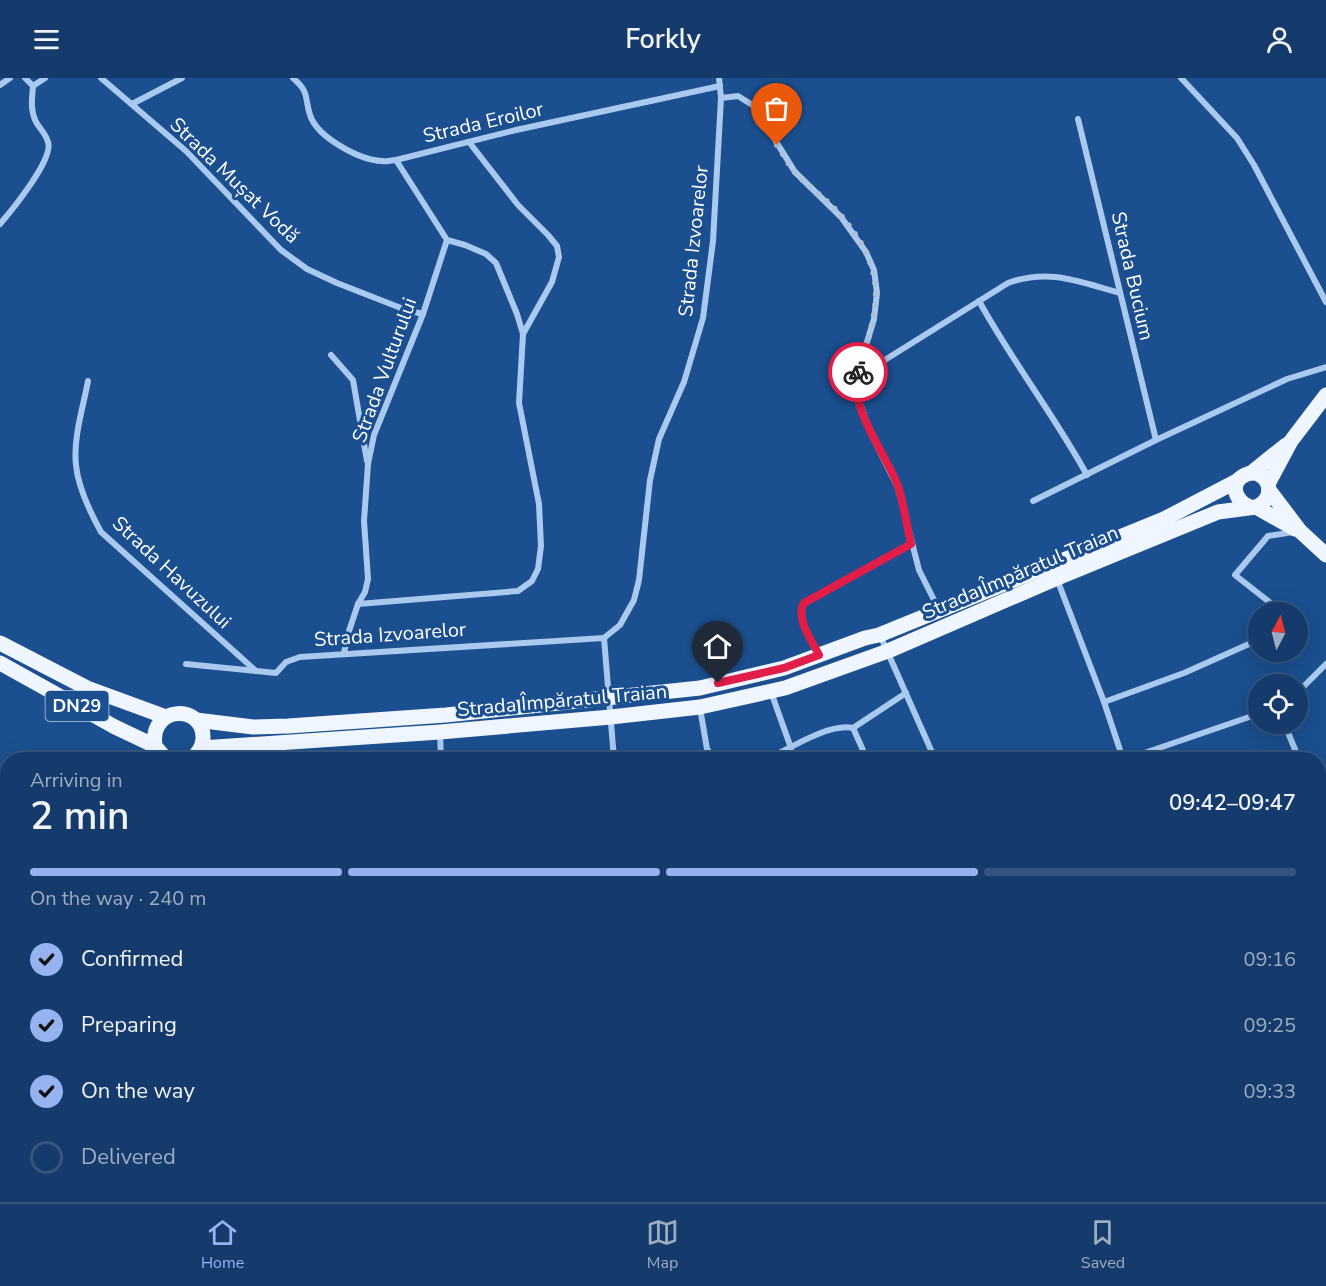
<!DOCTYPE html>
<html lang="en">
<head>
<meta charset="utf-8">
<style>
	:root { --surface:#143b6b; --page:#214673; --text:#f1f3f6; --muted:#9dadc1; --line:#33557e; --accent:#95b2f1 }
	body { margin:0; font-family:"Nunito Sans",sans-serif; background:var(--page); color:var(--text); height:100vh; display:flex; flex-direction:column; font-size:22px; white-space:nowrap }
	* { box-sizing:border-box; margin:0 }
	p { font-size:20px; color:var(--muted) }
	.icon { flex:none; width:33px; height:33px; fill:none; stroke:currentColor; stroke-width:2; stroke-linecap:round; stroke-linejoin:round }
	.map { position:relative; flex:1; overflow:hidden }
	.sheet { position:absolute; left:0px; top:674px; width:1326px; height:452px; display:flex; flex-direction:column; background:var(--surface); border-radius:24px 24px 0 0; box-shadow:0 6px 24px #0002,0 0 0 2px var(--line) }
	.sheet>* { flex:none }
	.needle { width:39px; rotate:7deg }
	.controls { position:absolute; left:1248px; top:524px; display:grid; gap:12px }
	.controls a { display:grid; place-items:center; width:60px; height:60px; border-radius:50%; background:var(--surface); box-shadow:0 6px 24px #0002,0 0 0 2px var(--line); font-size:30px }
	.pin { position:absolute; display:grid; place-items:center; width:51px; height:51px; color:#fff; margin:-62px -26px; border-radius:50% 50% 50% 0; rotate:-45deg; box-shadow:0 0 6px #0007 }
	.pin .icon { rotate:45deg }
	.courier { position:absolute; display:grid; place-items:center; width:60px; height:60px; margin:-30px; border:4px solid #e11d48; border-radius:50%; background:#fff; color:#222; box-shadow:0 2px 8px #0007 }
	.summary em { font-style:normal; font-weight:600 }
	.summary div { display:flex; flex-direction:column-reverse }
	.summary { display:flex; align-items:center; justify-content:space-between; height:102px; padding:0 30px }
	h1 { font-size:39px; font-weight:600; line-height:45px }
	.bar { display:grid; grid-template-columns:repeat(4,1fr); gap:9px 6px; align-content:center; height:72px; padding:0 30px }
	.bar i { height:8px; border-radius:4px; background:var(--line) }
	.bar .current { background:var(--accent) }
	.bar p { grid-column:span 4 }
	ol { padding:0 30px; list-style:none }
	li { display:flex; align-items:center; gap:18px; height:66px }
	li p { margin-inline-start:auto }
	li .icon { padding:6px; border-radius:50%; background:var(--accent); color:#111; stroke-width:4 }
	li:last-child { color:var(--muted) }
	li i { width:33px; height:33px; border:3px solid var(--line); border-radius:50% }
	header { display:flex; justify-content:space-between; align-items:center; height:78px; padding:0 30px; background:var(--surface); font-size:27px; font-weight:600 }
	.dock { display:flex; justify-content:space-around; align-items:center; height:84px; border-top:2px solid var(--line); background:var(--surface); font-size:16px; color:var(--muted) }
	.dock a { display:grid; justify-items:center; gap:3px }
	.dock .current { color:var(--accent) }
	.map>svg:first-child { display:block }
</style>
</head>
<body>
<header><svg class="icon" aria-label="menu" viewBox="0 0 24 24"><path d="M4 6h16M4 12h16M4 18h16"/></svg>Forkly<svg class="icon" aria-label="person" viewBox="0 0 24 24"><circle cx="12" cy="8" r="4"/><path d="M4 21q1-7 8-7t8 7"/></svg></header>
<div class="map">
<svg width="1326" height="1124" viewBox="0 0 1326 1124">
	<rect width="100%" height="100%" fill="#1b4f8f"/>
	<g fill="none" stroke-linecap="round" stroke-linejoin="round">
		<!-- street -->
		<g stroke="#a9c9ee" stroke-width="6">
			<path d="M 25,0 L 33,8 L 45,0"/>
			<path d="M 101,0 L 186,73 L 281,172 L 307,191 L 337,205 L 406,232 L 423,236"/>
			<path d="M 293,0 C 310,15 304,18 310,37 C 317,59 359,82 382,83 C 386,84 391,82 396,82 L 516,52 L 720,8"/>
			<path d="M 1181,0 L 1237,60 L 1254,87 L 1326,224"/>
			<path d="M 0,7 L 10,0"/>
			<path d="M 721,20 L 738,18 L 754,28 L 795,94 L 841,139 L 866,174 L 874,192 L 877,215 L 874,241 L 856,300 L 858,320 L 871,356 L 898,410 L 919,492 L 939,532"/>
			<path d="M 132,26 L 182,0"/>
			<path d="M 1078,41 L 1156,362"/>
			<path d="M 469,64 L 518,127 L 548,157 L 557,168 L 559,179 L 552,204 L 523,256"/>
			<path d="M 0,146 C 12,132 54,81 48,64 C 46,56 40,51 36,44 C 30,32 32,21 33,8"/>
			<path d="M 979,223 C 1012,283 1054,337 1087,397"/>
			<path d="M 331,277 L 353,302 L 367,383"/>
			<path d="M 856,300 L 1008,205 C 1050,190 1079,204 1120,215"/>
			<path d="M 88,303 C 83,330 73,360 76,387 C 78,410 90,434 101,454 L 256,593"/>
			<path d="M 1033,423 L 1156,362 L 1287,301 L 1326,289"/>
			<path d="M 1057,501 L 1104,624 L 1123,681"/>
			<path d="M 358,526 L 518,513 L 532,503 L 538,491 L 541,468 L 539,426 L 519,325 L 523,256 L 517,236 L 496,185 L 486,176 L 465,167 L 447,162 L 396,82"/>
			<path d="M 1282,534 L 1235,497 L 1268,458 L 1293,454"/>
			<path d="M 880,557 L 935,681"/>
			<path d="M 344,575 L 349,553 L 358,526 L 365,514 L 368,501 L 364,443 L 368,386 L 374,357 L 423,236 L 447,162"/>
			<path d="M 818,577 C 812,563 795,540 804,525 L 911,466"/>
			<path d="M 186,586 L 276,595 L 286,584 L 300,579 L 604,560"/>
			<path d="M 771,614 L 791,670"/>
			<path d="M 1298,614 L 1326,586"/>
			<path d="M 1104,624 L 1184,595 L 1258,562"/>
			<path d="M 700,630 L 707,671 L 714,681"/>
			<path d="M 1284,645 L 1299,681"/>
			<path d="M 853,650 L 906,615"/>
			<path d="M 440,655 L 441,681"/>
			<path d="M 225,669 L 227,681"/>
			<path d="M 614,681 L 604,560 L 620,547 L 634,522 L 639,502 L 650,402 L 659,361 L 684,304 L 703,240 L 713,163 L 721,20 L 719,0"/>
			<path d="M 768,681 C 790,670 829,645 853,650 L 867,681"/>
			<path d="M 1127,681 L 1258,636"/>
			<path d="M 0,695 L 8,699"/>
			<path d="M 1318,729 L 1326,748"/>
			<path d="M 0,752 L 8,755"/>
			<path d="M 1318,782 L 1326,778"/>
			<path d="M 1318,976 L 1326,973"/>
			<path d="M 1318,1107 L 1326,1110"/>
		</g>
		<!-- secondary -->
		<g stroke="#d6e6fa" stroke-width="12">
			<path d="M 0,864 L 8,856"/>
			<path d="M 1318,889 L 1326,886"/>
			<path d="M 287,1118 L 292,1124"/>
			<path d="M 425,1118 L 426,1124"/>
			<path d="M 1120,1118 L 1123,1124"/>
			<path d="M 312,1124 L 313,1118"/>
			<path d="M 793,1124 L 797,1118"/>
			<path d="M 818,1124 L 823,1118"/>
		</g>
		<!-- primary -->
		<g stroke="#f0f6ff" stroke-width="15">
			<path d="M 1251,395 L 1286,367"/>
			<path d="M 1268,406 L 1291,363 L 1326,317"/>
			<path d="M 1269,412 L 1300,453 L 1326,477"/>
			<path d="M 1256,429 L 1295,451"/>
			<path d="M 0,565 L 87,610 L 166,639"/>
			<path d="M 0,585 L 115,649 L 155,668"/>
			<path d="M 196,642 L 253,649 L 288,648 L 446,637 L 700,610 L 784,590 L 865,560 L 879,557 L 1164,441 L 1237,403"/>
			<path d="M 201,670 L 440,654 L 611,639 L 700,629 L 785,610 L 888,573 L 1057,500 L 1218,434 L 1256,429 C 1281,418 1265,387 1245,397 C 1228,405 1236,424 1250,429"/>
			<path d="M 166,681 L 155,668 C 149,626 205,626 203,661 C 202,670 198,676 191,681"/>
			<path d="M 0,913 L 8,917"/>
			<path d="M 0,948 L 8,952"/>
			<path d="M 361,1118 L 385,1124"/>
			<path d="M 698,1118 L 781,1124"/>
			<path d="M 860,1124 L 860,1118"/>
		</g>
	</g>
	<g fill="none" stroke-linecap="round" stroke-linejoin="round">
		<!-- done -->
		<path stroke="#afc1d8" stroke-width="6" stroke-dasharray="0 10.8" d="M 777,67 C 783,75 788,86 795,94 C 809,110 828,122 842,139 C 890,197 879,228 858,294"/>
		<!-- route -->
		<path stroke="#e11d48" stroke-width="8" d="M 718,605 L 784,590 L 819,577 C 812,563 795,540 804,525 L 911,466 C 907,448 904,429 899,411 C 889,380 847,329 858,294"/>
	</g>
	<g text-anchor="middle" stroke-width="6" stroke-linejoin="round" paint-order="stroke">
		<!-- shield labels -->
		<rect fill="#1b4f8f" stroke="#bbcadd" stroke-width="1.5" x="45.5" y="613" width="63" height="30" rx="4.5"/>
		<g font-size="18" font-weight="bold" fill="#fff">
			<text x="77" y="634">DN29</text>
		</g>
		<!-- street labels -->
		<g font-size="20" fill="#fff" stroke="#1b4f8f">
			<text transform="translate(483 44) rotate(-13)" y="7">Strada Eroilor</text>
			<text transform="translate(235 102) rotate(44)" y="7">Strada Mușat Vodă</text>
			<text transform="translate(693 163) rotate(-84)" y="7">Strada Izvoarelor</text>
			<text transform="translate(1133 198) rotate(77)" y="7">Strada Bucium</text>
			<text transform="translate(384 292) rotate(-70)" y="7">Strada Vulturului</text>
			<text transform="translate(172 494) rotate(43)" y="7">Strada Havuzului</text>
			<text transform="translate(1020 494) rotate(-23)" y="7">Strada Împăratul Traian</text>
			<text transform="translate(390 556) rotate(-4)" y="7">Strada Izvoarelor</text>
			<text transform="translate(562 622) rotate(-5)" y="7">Strada Împăratul Traian</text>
		</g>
	</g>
</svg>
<div class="controls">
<a><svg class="needle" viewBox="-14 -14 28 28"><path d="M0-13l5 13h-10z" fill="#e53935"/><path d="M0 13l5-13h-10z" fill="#9dadc1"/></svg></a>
<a><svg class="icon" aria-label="locate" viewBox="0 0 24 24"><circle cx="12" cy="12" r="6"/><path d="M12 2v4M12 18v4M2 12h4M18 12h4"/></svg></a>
</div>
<div class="pin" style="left:777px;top:67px;background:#ea580c"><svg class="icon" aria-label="bag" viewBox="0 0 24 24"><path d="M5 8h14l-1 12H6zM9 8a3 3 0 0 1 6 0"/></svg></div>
<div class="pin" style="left:718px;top:605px;background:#1f2937"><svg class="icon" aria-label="home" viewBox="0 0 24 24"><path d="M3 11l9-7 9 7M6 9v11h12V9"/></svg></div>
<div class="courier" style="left:858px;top:294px"><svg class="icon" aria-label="bike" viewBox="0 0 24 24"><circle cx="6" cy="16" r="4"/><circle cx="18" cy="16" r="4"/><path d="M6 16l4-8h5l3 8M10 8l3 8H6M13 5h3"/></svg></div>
<section class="sheet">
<div class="summary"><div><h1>2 min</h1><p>Arriving in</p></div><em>09:42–09:47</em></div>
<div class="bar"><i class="current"></i><i class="current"></i><i class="current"></i><i></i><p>On the way · 240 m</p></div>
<ol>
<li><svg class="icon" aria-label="check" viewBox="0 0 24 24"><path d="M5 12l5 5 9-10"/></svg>Confirmed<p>09:16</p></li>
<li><svg class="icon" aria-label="check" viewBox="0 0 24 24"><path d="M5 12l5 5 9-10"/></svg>Preparing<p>09:25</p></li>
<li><svg class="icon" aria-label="check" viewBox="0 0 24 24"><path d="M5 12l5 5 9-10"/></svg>On the way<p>09:33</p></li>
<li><i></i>Delivered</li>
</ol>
</section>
</div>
<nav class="dock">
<a class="current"><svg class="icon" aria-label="home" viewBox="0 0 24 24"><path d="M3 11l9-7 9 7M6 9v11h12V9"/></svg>Home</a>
<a><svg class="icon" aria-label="map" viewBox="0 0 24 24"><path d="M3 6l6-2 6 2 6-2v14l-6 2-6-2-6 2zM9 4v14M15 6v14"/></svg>Map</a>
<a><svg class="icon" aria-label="saved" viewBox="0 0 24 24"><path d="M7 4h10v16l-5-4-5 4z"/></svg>Saved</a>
</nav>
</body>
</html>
